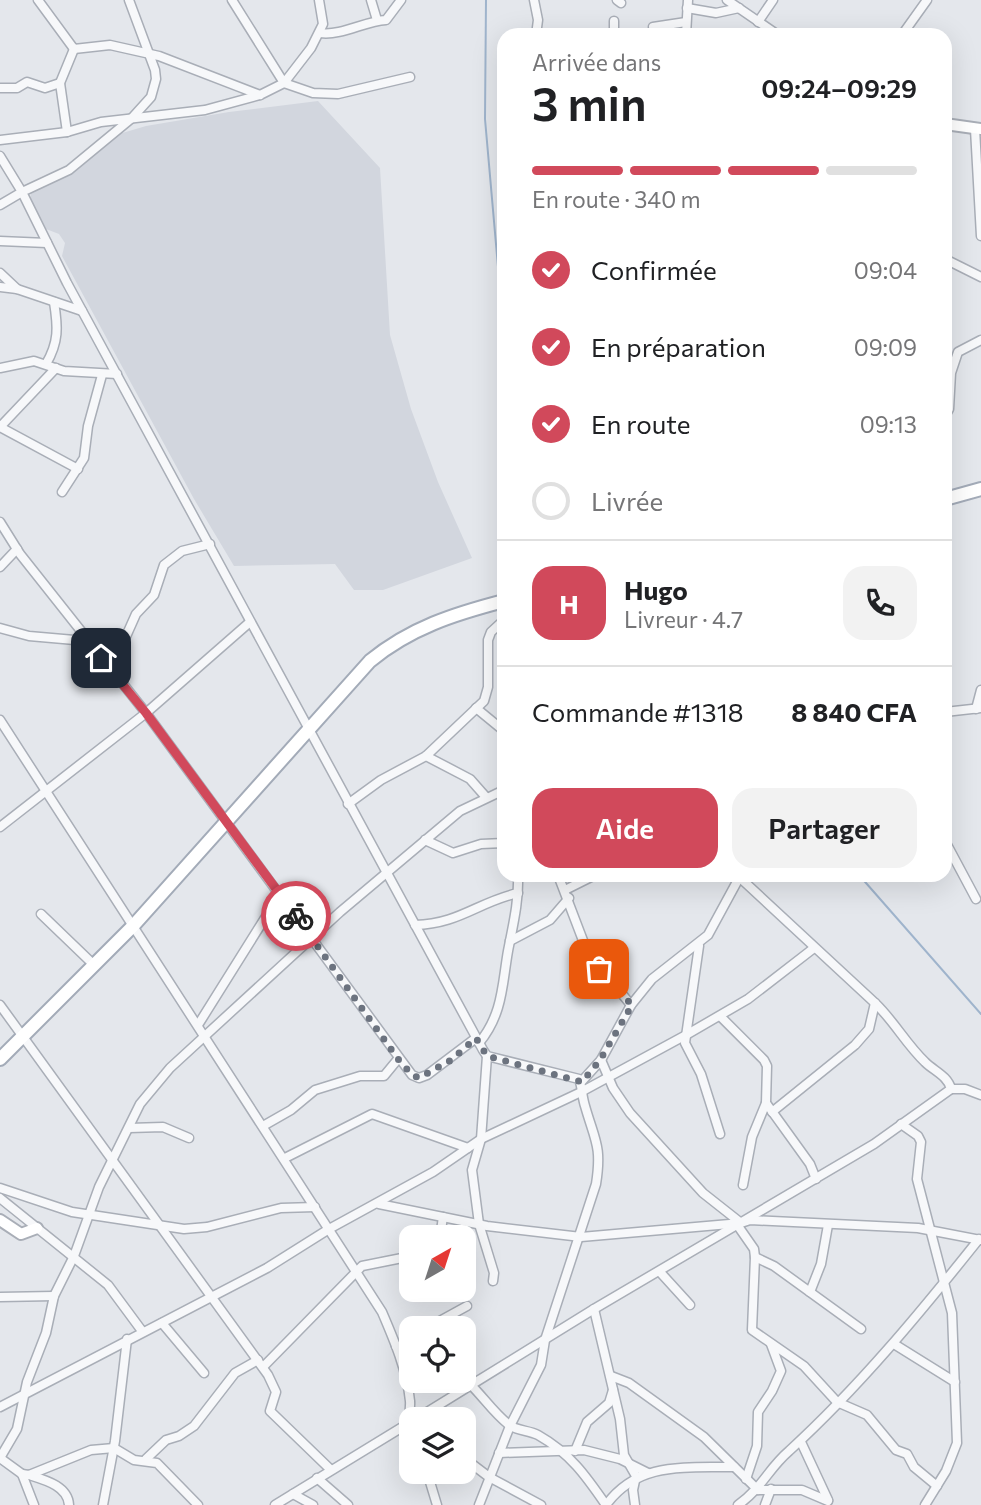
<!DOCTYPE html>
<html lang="fr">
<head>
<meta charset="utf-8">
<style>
	:root { --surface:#fff; --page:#f2f2f2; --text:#202124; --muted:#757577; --line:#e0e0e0; --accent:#d1495b }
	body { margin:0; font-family:Commissioner,sans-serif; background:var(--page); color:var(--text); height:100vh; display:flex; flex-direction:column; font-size:26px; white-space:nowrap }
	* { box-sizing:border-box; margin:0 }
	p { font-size:23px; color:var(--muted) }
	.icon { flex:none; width:38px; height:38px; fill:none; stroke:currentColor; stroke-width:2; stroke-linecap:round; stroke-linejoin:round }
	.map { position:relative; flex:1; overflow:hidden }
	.details { position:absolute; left:497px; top:28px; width:455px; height:854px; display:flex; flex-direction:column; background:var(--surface); border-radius:21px; box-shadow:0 7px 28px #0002 }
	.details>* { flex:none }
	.needle { width:46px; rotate:39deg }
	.fabs { position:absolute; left:399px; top:1225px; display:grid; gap:14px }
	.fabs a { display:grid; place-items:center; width:77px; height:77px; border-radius:14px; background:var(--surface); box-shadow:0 7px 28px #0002; font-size:35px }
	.pin { position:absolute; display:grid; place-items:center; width:60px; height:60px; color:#fff; margin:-30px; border-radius:14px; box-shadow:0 4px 10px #0006 }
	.courier { position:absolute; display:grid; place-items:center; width:70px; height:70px; margin:-35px; border:5px solid #d1495b; border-radius:50%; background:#fff; color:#222; box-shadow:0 2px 9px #0007 }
	.headline em { font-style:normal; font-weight:600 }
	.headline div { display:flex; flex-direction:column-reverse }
	.headline { display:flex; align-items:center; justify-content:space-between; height:119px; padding:0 35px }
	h1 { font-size:46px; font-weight:600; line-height:52px }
	.bar { display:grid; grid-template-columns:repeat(4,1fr); gap:10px 7px; align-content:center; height:84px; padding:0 35px }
	.bar i { height:9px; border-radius:5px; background:var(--line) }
	.bar .active { background:var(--accent) }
	.bar p { grid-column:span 4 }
	.line { display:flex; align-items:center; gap:18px; padding:0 35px; border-top:2px solid var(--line) }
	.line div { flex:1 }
	.round { display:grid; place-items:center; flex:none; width:74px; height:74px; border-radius:21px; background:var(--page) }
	ol { padding:0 35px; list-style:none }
	li { display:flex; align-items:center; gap:21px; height:77px }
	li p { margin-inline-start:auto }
	li .icon { padding:7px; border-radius:50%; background:var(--accent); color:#fff; stroke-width:4 }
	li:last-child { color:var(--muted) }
	li i { width:38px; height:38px; border:4px solid var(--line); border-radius:50% }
	.button { display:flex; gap:14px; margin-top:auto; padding:14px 35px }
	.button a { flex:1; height:80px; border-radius:21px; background:var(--accent); color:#fff; font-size:28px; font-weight:600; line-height:80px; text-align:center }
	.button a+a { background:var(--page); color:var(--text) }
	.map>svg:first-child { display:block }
</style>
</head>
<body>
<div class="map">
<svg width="981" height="1505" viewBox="0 0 981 1505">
	<rect width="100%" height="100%" fill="#e4e7ec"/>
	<!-- built -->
	<path fill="#d2d6de" d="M 318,101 L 380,168 L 390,335 L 411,409 L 438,482 L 472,558 L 383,590 L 354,590 L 335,564 L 234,566 L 194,499 L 62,256 L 65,243 L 59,234 L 46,229 L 30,200 L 31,192 L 75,172 L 119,134 L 146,126 L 229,112 Z"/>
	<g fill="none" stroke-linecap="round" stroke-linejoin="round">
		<!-- stream -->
		<g stroke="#9fb4cc" stroke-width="2">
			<path d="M 486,0 L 485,119 L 504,335"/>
			<path d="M 859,875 L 981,1014"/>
		</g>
		<!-- street casing -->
		<g stroke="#a9aeb7" stroke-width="11">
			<g id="street">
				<path d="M 38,0 L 74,49 L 110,45 L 159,56 L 260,95"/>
				<path d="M 129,0 L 155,70 L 156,79 L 151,97 L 132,118 L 69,170 L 22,192 L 67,283 L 483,1050 L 487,1056 L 579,1079 C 582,1086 582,1097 585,1106 C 595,1141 602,1146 596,1184 L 545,1340 L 541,1365 L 510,1426 L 479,1505"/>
				<path d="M 232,0 L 284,83 L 313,93 L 338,94 L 410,77"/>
				<path d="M 371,0 L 377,20"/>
				<path d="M 534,0 L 538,20 L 536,35"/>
				<path d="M 617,0 L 621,3"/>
				<path d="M 727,0 L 778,35"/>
				<path d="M 687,8 L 716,13 L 739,8"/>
				<path d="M 758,22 L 773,0"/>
				<path d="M 653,27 L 686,22"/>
				<path d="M 320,33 C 342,36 365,21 386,20 L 401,0"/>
				<path d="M 608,35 L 614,31 L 614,21"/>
				<path d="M 686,35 L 688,0"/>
				<path d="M 902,35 L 927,0"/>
				<path d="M 0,88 L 17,88 L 27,82 L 45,88 L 60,83"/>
				<path d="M 975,129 L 981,236"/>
				<path d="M 67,132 L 60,83 L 74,49"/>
				<path d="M 0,140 L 67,132 L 101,122 L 205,110 L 260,95 L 284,83 L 311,48 L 323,24 L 319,0"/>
				<path d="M 0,156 L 22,192 L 0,205"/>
				<path d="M 0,241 L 47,243"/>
				<path d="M 945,259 L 981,277"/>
				<path d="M 0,273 L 17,289"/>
				<path d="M 0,287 L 17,289 L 82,311"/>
				<path d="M 46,364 C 59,342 58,327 54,302"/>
				<path d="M 0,368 L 34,361 L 64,371 L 117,374"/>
				<path d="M 945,416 L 949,409 L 951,373 L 958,352 L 981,340"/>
				<path d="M 0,427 L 78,469"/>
				<path d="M 0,427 L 56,368"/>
				<path d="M 62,492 L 84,458 L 88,426 L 102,375"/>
				<path d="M 0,522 L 20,554 L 146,713 L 412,1075 L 419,1078 L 427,1075 L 476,1038"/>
				<path d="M 0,567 L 17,549"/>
				<path d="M 0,628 L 29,636 L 86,641"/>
				<path d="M 91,647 L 121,643"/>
				<path d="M 111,670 L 136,614 L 154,595 L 164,565 L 182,551 L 210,544"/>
				<path d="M 476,708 L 504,731"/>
				<path d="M 976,709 L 981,690"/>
				<path d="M 945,712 L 981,708"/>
				<path d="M 0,720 L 382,1312 C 394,1340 407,1370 410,1401 C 411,1414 405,1421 411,1433"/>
				<path d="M 426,756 L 470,779 L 485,796"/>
				<path d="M 348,804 L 381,780 L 426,756 L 484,701 L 488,687 L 488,640 L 491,632 L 504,620"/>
				<path d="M 0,827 L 146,713 L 250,622"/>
				<path d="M 425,840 L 453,853 L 481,844 L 504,843"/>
				<path d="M 945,841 L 976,899"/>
				<path d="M 558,875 L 587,951 L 631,1005"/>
				<path d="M 565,890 L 595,875"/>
				<path d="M 41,914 L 94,965"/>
				<path d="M 415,925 C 459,924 478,902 518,893"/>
				<path d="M 510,941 L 550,920 L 569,898"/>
				<path d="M 699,946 L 685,1043 L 701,1074 L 720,1134"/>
				<path d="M 0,1005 L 268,1375 L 276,1392 L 270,1411 L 330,1469"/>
				<path d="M 720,1016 L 764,1060 L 767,1066 L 766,1103 L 810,1164 L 816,1179"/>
				<path d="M 198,1025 L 280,894"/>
				<path d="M 479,1043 C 503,1014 502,985 508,951 C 513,925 519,901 518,875"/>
				<path d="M 487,1056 L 481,1139 L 472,1170 L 479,1224 L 494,1273 L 493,1281"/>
				<path d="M 601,1060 L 613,1088 L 630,1113 L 703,1193 L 741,1223"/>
				<path d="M 582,1081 L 601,1060 L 631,1005 L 652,979 L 708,935 L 739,878"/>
				<path d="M 951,1089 L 965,1089 L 981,1095"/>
				<path d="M 772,1112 L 855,1045 L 869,1029 L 875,1003"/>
				<path d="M 901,1124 L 918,1136 L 921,1142 L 917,1179 L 952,1313 L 957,1443 L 946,1471 L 925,1505"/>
				<path d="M 263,1126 L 291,1110 L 315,1090 L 360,1076 L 384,1076 L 398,1059"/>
				<path d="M 129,1128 L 163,1127 L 189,1138"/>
				<path d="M 285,1158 L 372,1114 L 468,1148"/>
				<path d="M 743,1185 L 752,1137 L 766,1103"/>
				<path d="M 0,1188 L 72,1212 L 184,1229 L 207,1227 L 281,1208 L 315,1207"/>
				<path d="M 0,1198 L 108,1285 L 142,1331"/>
				<path d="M 379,1204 L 487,1226 L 581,1237 L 741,1223 L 750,1220 L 918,1228 L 981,1240"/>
				<path d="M 738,1226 L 754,1249 L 755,1257 L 752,1330 L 804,1366 L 837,1402 L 867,1415 L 896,1450 L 907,1454 L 914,1467 L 937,1486"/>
				<path d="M 440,1237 L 443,1217"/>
				<path d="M 755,1257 L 774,1266 L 861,1329"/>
				<path d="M 660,1272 L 690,1305"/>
				<path d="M 810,1292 L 821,1264 L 828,1225"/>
				<path d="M 0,1297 L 54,1296"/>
				<path d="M 594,1309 L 620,1419 L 624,1455 L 636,1476 L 633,1490 L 635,1505"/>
				<path d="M 162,1323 L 204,1373"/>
				<path d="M 427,1328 L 467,1306"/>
				<path d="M 894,1344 L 955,1382"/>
				<path d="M 396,1346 L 401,1347 L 411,1339"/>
				<path d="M 263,1367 L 362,1266 L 402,1258 L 411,1261"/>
				<path d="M 611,1376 L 629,1383 L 704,1437 L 758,1490"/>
				<path d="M 471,1385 C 484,1398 494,1413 508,1424 C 516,1431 529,1430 538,1435 C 570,1453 586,1476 606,1505"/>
				<path d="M 0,1407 L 267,1268 L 329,1229 L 433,1172 L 481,1139 L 581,1092 L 686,1035 L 748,999 L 814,948"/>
				<path d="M 416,1419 L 594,1309 L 874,1144 L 951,1089 C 948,1076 934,1071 925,1062 C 906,1044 894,1021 875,1003 L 737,875"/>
				<path d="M 801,1442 L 828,1500"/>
				<path d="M 575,1451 L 587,1422 L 609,1403 L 613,1390"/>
				<path d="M 499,1453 L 584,1450 L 620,1459 L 648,1473"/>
				<path d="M 0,1458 L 17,1429 L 27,1382 L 46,1333 L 54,1296 L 74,1256 L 99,1187 L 140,1104 L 170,1068 L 340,912 L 460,811 L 504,790"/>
				<path d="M 0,1458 L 22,1474 L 34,1505"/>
				<path d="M 464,1458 L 489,1477 L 541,1505"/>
				<path d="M 146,1459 L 166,1440 L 179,1436 L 194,1426 L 235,1373 L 258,1360"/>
				<path d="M 427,1472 L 437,1505"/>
				<path d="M 22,1474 L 29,1475 L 91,1450 L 114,1448 L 134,1460 L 157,1463 L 198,1505"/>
				<path d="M 29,1475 C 45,1480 68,1486 69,1505"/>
				<path d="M 317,1478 L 348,1505"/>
				<path d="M 746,1479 L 757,1446 L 758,1412 L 772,1391 L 781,1371 L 771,1344"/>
				<path d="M 758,1490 L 802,1490 L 828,1501"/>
				<path d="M 293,1494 L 313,1505"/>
				<path d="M 103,1505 L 115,1441 L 127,1339"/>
				<path d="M 275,1505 L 409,1423"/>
				<path d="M 606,1505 C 638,1461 685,1468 734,1467"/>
				<path d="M 738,1505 C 763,1487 768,1469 789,1451 C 859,1387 920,1313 979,1239"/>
				<path d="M 765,1505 L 771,1489"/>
			</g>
		</g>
		<!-- secondary casing -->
		<g stroke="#a9aeb7" stroke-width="14">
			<g id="secondary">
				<path d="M 945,124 L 981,129"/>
				<path d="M 0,1220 L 21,1234 L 37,1228"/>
			</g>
		</g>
		<!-- primary casing -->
		<g stroke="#a3abb8" stroke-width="16">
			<g id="primary">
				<path d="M 945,499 L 981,489"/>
				<path d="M 0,1059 L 133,926 L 370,661 C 410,628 454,614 504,601"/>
			</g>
		</g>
		<!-- street -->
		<use href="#street" stroke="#f7f8fa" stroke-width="8"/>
		<!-- secondary -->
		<use href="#secondary" stroke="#fff" stroke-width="10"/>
		<!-- primary -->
		<use href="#primary" stroke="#fff" stroke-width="12"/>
	</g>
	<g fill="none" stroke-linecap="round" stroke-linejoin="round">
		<!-- done -->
		<path stroke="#6c737f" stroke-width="7" stroke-dasharray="0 12.6" d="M 296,916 L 398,1059 L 412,1075 L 419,1078 L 451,1060 L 476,1038 L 487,1056 L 582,1082 L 600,1060 L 632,1005 L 599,969"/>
		<!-- route -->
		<path stroke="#d1495b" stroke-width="9" d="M 101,658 L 146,713 L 296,916"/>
	</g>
</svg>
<div class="fabs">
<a><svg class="needle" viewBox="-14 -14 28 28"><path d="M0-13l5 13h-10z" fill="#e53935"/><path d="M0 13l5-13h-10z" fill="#757577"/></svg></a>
<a><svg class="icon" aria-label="locate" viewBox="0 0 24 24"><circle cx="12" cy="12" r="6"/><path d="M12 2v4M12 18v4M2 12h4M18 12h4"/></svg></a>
<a><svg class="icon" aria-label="layers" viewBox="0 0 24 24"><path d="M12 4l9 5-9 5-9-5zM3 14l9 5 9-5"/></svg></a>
</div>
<div class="pin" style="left:599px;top:969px;background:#ea580c"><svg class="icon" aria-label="bag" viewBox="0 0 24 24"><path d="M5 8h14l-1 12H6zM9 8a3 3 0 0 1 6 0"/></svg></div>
<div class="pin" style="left:101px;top:658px;background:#1f2937"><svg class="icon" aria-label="home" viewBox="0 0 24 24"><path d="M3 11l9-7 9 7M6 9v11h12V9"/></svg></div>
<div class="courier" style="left:296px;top:916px"><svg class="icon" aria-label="bike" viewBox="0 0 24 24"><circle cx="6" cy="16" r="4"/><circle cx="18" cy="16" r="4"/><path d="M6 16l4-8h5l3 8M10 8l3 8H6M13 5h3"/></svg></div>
<section class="details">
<div class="headline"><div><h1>3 min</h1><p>Arrivée dans</p></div><em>09:24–09:29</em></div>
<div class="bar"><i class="active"></i><i class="active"></i><i class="active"></i><i></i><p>En route · 340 m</p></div>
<ol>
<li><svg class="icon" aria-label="check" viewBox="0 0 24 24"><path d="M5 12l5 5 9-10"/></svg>Confirmée<p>09:04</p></li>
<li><svg class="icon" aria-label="check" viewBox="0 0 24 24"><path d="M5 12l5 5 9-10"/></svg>En préparation<p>09:09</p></li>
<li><svg class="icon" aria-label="check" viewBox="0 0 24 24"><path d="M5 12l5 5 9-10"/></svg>En route<p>09:13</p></li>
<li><i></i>Livrée</li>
</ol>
<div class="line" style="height:126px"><b class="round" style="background:var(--accent);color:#fff">H</b><div><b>Hugo</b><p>Livreur · 4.7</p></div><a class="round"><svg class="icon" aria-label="phone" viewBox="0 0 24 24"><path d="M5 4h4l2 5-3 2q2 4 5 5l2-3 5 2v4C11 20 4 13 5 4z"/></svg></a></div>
<div class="line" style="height:91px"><div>Commande #1318</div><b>8 840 CFA</b></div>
<div class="button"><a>Aide</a><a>Partager</a></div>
</section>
</div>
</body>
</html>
